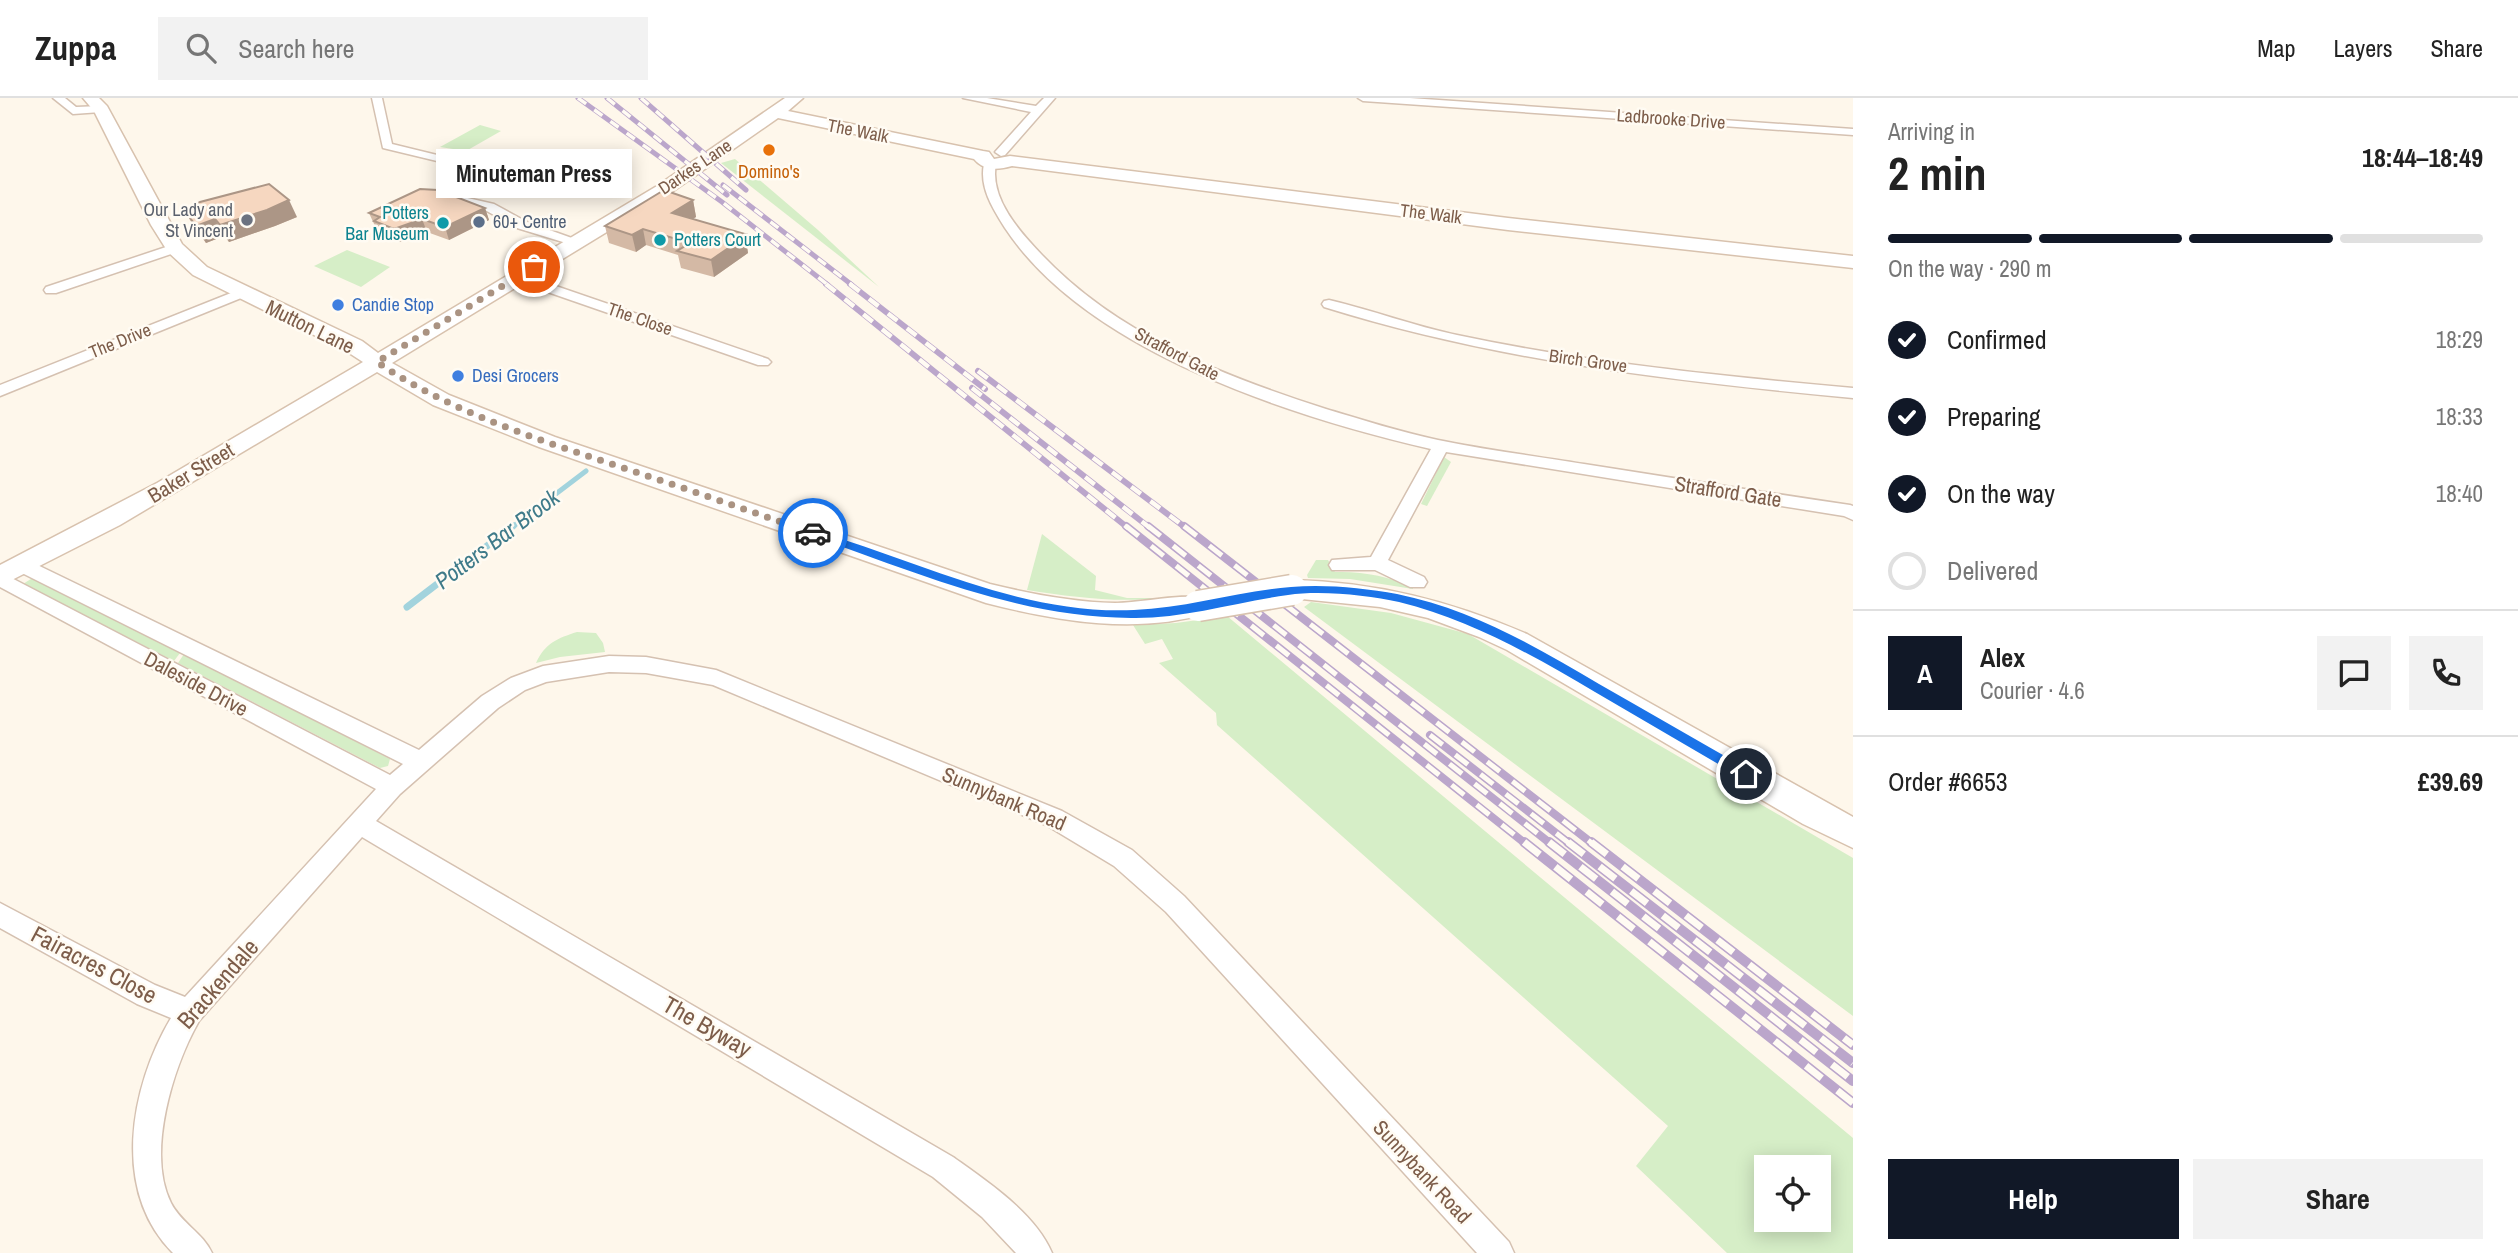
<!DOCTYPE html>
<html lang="en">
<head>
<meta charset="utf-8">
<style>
	:root { --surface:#fff; --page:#f2f2f2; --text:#222; --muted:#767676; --line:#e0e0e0; --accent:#111827 }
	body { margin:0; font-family:"Archivo Narrow",sans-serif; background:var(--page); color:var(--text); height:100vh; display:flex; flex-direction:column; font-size:26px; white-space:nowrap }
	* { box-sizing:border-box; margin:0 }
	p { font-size:23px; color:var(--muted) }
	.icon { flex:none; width:38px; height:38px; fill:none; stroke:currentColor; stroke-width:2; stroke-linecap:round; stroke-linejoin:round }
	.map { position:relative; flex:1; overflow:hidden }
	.side { display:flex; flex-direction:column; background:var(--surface); width:665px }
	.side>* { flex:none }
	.controls { position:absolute; left:1754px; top:1057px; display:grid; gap:14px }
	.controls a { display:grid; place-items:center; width:77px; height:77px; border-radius:0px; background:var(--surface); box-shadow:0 4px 18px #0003; font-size:35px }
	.pin { position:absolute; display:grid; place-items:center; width:60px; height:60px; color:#fff; margin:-30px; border:4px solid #fff; border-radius:50%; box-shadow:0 2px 7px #0007 }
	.courier { position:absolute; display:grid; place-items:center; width:70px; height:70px; margin:-35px; border:5px solid #1a73e8; border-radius:50%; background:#fff; color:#222; box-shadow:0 2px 9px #0007 }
	.bubble { position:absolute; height:49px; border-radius:0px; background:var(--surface); box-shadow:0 4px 18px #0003; font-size:23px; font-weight:700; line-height:49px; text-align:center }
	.overview em { font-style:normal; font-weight:700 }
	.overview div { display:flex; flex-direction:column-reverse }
	.overview { display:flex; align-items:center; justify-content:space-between; height:119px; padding:0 35px }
	h1 { font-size:46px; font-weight:700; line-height:52px }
	.bar { display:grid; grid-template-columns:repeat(4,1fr); gap:10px 7px; align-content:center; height:84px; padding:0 35px }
	.bar i { height:9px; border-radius:5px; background:var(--line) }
	.bar .selected { background:var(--accent) }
	.bar p { grid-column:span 4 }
	.line { display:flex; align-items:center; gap:18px; padding:0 35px; border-top:2px solid var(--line) }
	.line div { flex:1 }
	.round { display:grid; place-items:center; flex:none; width:74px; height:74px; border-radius:0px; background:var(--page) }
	ol { padding:0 35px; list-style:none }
	li { display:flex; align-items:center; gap:21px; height:77px }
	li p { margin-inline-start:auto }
	li .icon { padding:7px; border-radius:50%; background:var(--accent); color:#fff; stroke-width:4 }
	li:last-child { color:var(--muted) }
	li i { width:38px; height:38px; border:4px solid var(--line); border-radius:50% }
	.primary-button { display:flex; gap:14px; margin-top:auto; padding:14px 35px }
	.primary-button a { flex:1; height:80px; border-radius:0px; background:var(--accent); color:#fff; font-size:28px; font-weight:700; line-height:80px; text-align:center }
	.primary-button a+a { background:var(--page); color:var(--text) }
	header { display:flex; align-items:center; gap:42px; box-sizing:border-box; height:98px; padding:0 35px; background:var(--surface); border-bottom:2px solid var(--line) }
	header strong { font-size:33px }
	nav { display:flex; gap:38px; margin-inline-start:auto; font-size:24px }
	.search { width:490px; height:63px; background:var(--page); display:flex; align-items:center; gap:18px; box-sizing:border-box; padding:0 24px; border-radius:0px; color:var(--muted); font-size:26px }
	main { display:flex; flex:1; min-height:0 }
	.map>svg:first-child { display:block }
</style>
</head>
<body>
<header>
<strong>Zuppa</strong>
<div class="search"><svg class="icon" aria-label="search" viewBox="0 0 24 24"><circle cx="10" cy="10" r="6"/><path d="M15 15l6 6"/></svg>Search here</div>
<nav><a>Map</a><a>Layers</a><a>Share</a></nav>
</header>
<main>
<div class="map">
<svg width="1853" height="1155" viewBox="0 0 1853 1155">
	<rect width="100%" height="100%" fill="#fef7eb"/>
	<!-- green -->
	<g fill="#d6eec7" fill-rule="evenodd">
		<path d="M 480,27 L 501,33 L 466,53 L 440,49 Z"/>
		<path d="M 735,61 L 818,132 L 879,189 L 721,65 Z"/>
		<path d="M 347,152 L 390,169 L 361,189 L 314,168 Z"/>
		<path d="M 1444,359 L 1451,364 L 1427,408 L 1421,406 Z"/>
		<path d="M 1042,436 L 1096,478 L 1095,492 L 1127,500 L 1162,500 C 1115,505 1073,499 1027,492 Z"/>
		<path d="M 1316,462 L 1328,462 L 1335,474 C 1362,473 1388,478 1413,489 L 1413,491 L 1350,481 L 1308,480 L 1307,477 Z"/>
		<path d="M 34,479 L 180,555 L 174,563 L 23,486 Z"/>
		<path d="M 1311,504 L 1391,515 L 1468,536 L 1853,760 L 1853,918 L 1304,509 Z"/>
		<path d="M 1227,518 L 1853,1040 L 1853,1155 L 1727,1155 L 1636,1068 L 1668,1028 L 1217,627 L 1216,615 L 1159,565 L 1173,561 L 1162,541 L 1145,546 L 1133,527 L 1176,525 ZM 1766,1069 L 1818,1069 L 1818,1122 L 1766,1122 Z"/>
		<path d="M 577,534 L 596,535 L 603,545 L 605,554 L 560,559 L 536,565 C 545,545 558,540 577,534 Z"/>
		<path d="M 184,556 L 390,661 L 388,668 L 380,670 L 178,565 Z"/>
	</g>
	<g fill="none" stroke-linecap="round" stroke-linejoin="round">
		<!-- stream-far1 -->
		<path stroke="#a2d3dd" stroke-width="5" d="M 511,430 L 586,373"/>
		<!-- stream -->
		<path stroke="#a2d3dd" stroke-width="7" d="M 407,509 L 513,428"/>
		<!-- street casing -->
		<g stroke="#d5c1b1" stroke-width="3">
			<g id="street">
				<path d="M 53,0 L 65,0 L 76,9 L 101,8 L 107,11 L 101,14 L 73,16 Z"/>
				<path d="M 372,0 L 382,0 L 392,46 L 437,57 L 437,63 L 383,50 Z"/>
				<path d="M 963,0 L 987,0 L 1036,8 L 1044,0 L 1055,0 L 1005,57 L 1001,58 L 995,54 L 1031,14 Z"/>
				<path d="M 1358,0 L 1410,0 L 1853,31 L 1853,37 L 1363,3 Z"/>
				<path d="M 990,62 L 996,66 C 989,100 1020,134 1042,157 C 1118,237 1223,278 1326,311 C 1363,322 1400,334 1438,342 C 1486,352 1535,358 1584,366 C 1673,380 1761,394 1850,407 L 1853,408 L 1853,422 L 1844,418 L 1446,354 L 1388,462 L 1424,479 L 1427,484 L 1424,489 L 1410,489 L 1375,472 L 1332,472 L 1329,467 L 1332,462 L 1371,459 L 1431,351 C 1293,319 1087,254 1005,130 C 993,111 979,89 984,66 Z"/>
				<path d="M 441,94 L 494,106 L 527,124 L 583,144 L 576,148 L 517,130 L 485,112 L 437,101 L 435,98 Z"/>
				<path d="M 175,146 L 180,147 L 180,153 L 56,195 L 46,195 L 44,192 L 46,189 Z"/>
				<path d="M 518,175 L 768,261 L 771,264 L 768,267 L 758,267 L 513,182 L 513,176 Z"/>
				<path d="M 241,191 L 246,192 L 246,198 L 0,298 L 0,287 Z"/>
				<path d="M 1329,202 C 1372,212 1414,228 1457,237 C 1588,265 1720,278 1853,290 L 1853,300 C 1673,283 1497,263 1324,209 L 1322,206 L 1324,203 Z"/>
				<path d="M 23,460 L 419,652 L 482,598 L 511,580 L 543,568 L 609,558 L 646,559 L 716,572 L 1062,713 L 1132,752 L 1184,798 L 1509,1144 L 1514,1155 L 1477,1155 L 1166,814 L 1114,768 L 1046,727 L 713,587 L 646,575 L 609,574 L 546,584 L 525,592 L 498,610 L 400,696 L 376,723 L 953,1059 C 988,1084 1035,1115 1052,1155 L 1016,1155 L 982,1119 L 933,1079 L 362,739 L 199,923 C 173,969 146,1055 171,1105 C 181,1125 203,1135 212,1155 L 173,1155 C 111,1093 130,989 171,920 L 137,906 L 0,830 L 0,805 L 155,887 L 185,899 L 376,691 L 0,489 L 0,474 L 390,677 L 403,666 L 16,472 L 13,467 L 16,462 Z"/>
			</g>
		</g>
		<!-- secondary casing -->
		<g stroke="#d8c2ae" stroke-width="3">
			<g id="secondary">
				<path d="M 83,0 L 99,0 L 107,8 L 182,146 L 207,169 L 362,243 L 378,255 L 657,88 L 785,0 L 803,0 L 788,13 L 983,53 L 989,54 L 994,61 L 1010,58 L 1508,120 L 1853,158 L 1853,170 L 1508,132 L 1012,68 C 998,72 984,73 974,61 L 778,20 L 669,96 L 392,265 L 449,297 L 555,339 L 990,486 C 1031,496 1073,504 1115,505 C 1141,505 1186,494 1208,501 L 1212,508 L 1208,515 C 1136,537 1057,523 986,505 L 539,349 L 433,307 L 377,274 L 120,427 L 0,488 L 0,467 L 157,385 L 363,264 L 346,253 L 193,177 L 168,154 L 151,127 L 94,13 Z"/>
				<path d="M 1292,482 C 1376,484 1451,503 1527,536 L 1853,719 L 1853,750 L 1803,726 L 1507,552 L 1479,539 L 1428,520 L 1380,509 L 1282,499 L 1278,492 L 1282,485 Z"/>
			</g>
		</g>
		<!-- street -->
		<use href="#street" fill="#fff" fill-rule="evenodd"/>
		<!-- secondary -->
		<use href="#secondary" fill="#fff" fill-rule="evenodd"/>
		<!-- rail-far3 casing -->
		<g stroke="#bba6cb" stroke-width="5">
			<g id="rail-far3">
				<path d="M 578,0 L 722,104 L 828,187"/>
				<path d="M 607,0 L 727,97"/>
				<path d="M 641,0 L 746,92"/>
				<path d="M 723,87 L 852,187"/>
			</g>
		</g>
		<!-- rail-far2 casing -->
		<g stroke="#bba6cb" stroke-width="6">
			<g id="rail-far2">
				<path d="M 826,186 L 1128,430"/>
				<path d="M 850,186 L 985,291"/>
				<path d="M 978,273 L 1186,430"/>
				<path d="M 972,290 L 1150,430"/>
			</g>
		</g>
		<!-- rail-far1 casing -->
		<g stroke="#bba6cb" stroke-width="8">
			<g id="rail-far1">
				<path d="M 1126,428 L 1526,746"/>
				<path d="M 1148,428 L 1551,746"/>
				<path d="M 1184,428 L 1593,746"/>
				<path d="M 1430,637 L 1570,746"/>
			</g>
		</g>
		<!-- rail casing -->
		<g stroke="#bba6cb" stroke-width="10">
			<g id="rail">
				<path d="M 1524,744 L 1853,1005"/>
				<path d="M 1549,744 L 1853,983"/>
				<path d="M 1568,744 L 1853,965"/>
				<path d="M 1591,744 L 1853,947"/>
			</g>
		</g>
		<!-- rail-far3 -->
		<use href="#rail-far3" stroke="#fffbf3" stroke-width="3.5" stroke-dasharray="10" stroke-linecap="butt"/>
		<!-- rail-far2 -->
		<use href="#rail-far2" stroke="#fffbf3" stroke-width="4.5" stroke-dasharray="12" stroke-linecap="butt"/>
		<!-- rail-far1 -->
		<use href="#rail-far1" stroke="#fffbf3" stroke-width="5" stroke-dasharray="16" stroke-linecap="butt"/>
		<!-- rail -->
		<use href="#rail" stroke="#fffbf3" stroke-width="7" stroke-dasharray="20" stroke-linecap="butt"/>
		<!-- secondary-bridge casing -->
		<g stroke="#d8c2ae" stroke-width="33" stroke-linecap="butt">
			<path id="secondary-bridge" d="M 1198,508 L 1292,492"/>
		</g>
		<!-- secondary-bridge -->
		<use href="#secondary-bridge" stroke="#fff" stroke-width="30"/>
	</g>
	<!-- wall -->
	<g fill="#d4b9a5">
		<path d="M 693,102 L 696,119 L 693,121 L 745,138 L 748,155 L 714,179 L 681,170 L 678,157 L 646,147 L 636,154 L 609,145 L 605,128 Z"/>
		<path d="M 485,110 L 489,122 L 449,142 L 427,134 L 399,144 L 380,136 L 377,129 L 375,128 L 369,115 Z"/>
		<path d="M 185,113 L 297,119 L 275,128 L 229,144 L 224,138 L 206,145 L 194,129 Z"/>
	</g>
	<!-- shaded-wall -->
	<g fill="#ac9686">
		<path d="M 289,102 L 297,119 L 275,128 L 229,144 L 220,127 Z"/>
		<path d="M 693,102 L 696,119 L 675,131 L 672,115 Z"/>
		<path d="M 485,110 L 489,122 L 449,142 L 445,129 Z"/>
		<path d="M 215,121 L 224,138 L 206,145 L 196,128 Z"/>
		<path d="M 422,121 L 427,134 L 399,144 L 394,131 Z"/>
		<path d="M 643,131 L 646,147 L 636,154 L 632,137 Z"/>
		<path d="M 745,136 L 748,155 L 714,179 L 711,162 Z"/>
	</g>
	<!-- building -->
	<g fill="#f6d7c0" stroke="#ac9686" stroke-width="2">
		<path d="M 269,86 L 289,102 L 267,112 L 220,127 L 215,121 L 196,128 L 185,113 L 200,104 Z"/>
		<path d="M 420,91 L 438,92 L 485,110 L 445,129 L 422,121 L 394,131 L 374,123 L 380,119 L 369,115 Z"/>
		<path d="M 664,92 L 693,102 L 672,115 L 745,136 L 742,137 L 746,138 L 711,162 L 677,153 L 690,145 L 643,131 L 632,137 L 605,128 Z"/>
	</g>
	<!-- route -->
	<path fill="#1a73e8" d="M 813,432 C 919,463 1021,517 1134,512 C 1187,510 1239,493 1291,489 C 1325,486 1363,490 1397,496 C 1471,511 1535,548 1599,586 C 1650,615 1700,644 1751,673 L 1752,676 L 1751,680 L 1742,680 C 1693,651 1644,623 1595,594 C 1532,557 1471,522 1399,504 C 1368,497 1320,492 1288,497 C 1236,504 1183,521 1131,520 C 1016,519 916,474 809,437 L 809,433 Z"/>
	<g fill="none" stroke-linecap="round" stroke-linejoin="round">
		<!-- done -->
		<path stroke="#aa9382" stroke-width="7" stroke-dasharray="0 12.6" d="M 534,169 L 377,264 C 446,311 527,338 606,364 C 675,387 744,411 813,435"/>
	</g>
	<!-- markers -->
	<circle fill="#e8710a" stroke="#fffbf3" stroke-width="2.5" cx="769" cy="52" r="7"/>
	<circle fill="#6b7280" stroke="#fffbf3" stroke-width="2.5" cx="247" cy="122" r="7"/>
	<circle fill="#5c6f8a" stroke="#fffbf3" stroke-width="2.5" cx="479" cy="124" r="7"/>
	<g fill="#0f9aa8" stroke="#fffbf3" stroke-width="2.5">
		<circle cx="443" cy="125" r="7"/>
		<circle cx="660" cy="142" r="7"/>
	</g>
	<g fill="#3f7fe0" stroke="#fffbf3" stroke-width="2.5">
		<circle cx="338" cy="207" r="7"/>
		<circle cx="458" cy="278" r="7"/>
	</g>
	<g text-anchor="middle" stroke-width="5" stroke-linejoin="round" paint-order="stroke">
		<!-- far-street labels -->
		<g font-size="18" fill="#7d5d4a" stroke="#fffbf3">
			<text transform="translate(1671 21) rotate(4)" y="6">Ladbrooke Drive</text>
			<text transform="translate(858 33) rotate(11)" y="6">The Walk</text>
			<text transform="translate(695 69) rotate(-34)" y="6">Darkes Lane</text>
			<text transform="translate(1431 116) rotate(7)" y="6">The Walk</text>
			<text transform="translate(640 221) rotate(19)" y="6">The Close</text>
			<text transform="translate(120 243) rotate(-22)" y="6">The Drive</text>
			<text transform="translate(1177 256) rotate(28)" y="6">Strafford Gate</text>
			<text transform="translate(1588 263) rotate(8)" y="6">Birch Grove</text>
		</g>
		<!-- far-food labels -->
		<g font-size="18" fill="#c56008" stroke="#fffbf3">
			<text x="769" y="80">Domino's</text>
		</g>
		<!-- far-worship labels -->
		<g font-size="18" fill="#5b616d" stroke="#fffbf3" text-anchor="end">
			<text x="233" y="118">Our Lady and<tspan x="233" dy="21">St Vincent</tspan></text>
		</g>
		<!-- far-culture labels -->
		<g font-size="18" fill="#0d838f" stroke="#fffbf3" text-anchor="end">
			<text x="429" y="121">Potters<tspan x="429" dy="21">Bar Museum</tspan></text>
			<text x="674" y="148" text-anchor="start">Potters Court</text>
		</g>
		<!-- far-service labels -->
		<g font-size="18" fill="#4e5e75" stroke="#fffbf3" text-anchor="start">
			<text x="493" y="130">60+ Centre</text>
		</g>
		<!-- far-shop labels -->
		<g font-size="18" fill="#366cbe" stroke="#fffbf3" text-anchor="start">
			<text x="352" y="213">Candie Stop</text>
			<text x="472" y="284">Desi Grocers</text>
		</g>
		<!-- street labels -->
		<g font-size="21" fill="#7d5d4a" stroke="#fffbf3">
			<text transform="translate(310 229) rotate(26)" y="7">Mutton Lane</text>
			<text transform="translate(191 375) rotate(-31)" y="7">Baker Street</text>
			<text transform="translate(1728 394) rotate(9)" y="7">Strafford Gate</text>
			<text transform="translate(196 586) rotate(28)" y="7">Daleside Drive</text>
			<text transform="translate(1004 701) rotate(23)" y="7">Sunnybank Road</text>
			<text transform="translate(1422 1074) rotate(47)" y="7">Sunnybank Road</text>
		</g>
		<!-- water labels -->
		<g font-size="23" font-style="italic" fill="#3f7b8a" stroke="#fffbf3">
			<text transform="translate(497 441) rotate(-37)" y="8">Potters Bar Brook</text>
		</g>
		<!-- near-street labels -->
		<g font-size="24" fill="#7d5d4a" stroke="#fffbf3">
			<text transform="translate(94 867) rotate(28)" y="8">Fairacres Close</text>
			<text transform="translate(218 886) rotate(-49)" y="8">Brackendale</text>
			<text transform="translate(707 929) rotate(30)" y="8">The Byway</text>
		</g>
	</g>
</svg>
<div class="controls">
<a><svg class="icon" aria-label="locate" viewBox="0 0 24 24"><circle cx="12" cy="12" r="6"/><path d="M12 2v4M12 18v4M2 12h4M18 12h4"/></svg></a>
</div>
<div class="pin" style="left:534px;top:169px;background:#ea580c"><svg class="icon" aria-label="bag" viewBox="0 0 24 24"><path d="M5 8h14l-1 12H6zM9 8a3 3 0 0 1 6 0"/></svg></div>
<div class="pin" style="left:1746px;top:676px;background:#1f2937"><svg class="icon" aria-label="home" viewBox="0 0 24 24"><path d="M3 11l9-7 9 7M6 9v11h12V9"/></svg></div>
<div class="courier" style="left:813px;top:435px"><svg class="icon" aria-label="car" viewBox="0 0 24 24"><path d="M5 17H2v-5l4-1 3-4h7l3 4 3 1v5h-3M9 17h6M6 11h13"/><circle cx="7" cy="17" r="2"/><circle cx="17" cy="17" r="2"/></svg></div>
<div class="bubble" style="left:436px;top:51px;width:196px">Minuteman Press</div>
</div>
<section class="side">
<div class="overview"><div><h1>2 min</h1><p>Arriving in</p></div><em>18:44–18:49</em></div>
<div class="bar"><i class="selected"></i><i class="selected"></i><i class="selected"></i><i></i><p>On the way · 290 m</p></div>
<ol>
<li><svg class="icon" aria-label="check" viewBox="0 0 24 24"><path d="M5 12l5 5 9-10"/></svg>Confirmed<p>18:29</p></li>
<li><svg class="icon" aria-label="check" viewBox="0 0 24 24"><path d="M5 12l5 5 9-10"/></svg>Preparing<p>18:33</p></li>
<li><svg class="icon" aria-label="check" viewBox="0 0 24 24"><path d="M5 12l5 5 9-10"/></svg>On the way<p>18:40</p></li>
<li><i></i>Delivered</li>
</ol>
<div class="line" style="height:126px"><b class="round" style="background:var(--accent);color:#fff">A</b><div><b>Alex</b><p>Courier · 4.6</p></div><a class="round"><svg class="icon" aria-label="chat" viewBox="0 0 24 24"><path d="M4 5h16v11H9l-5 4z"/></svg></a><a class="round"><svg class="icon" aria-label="phone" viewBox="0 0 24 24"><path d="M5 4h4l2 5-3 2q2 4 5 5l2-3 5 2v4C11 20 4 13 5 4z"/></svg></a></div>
<div class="line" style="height:91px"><div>Order #6653</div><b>£39.69</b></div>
<div class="primary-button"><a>Help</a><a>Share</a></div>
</section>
</main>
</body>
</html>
